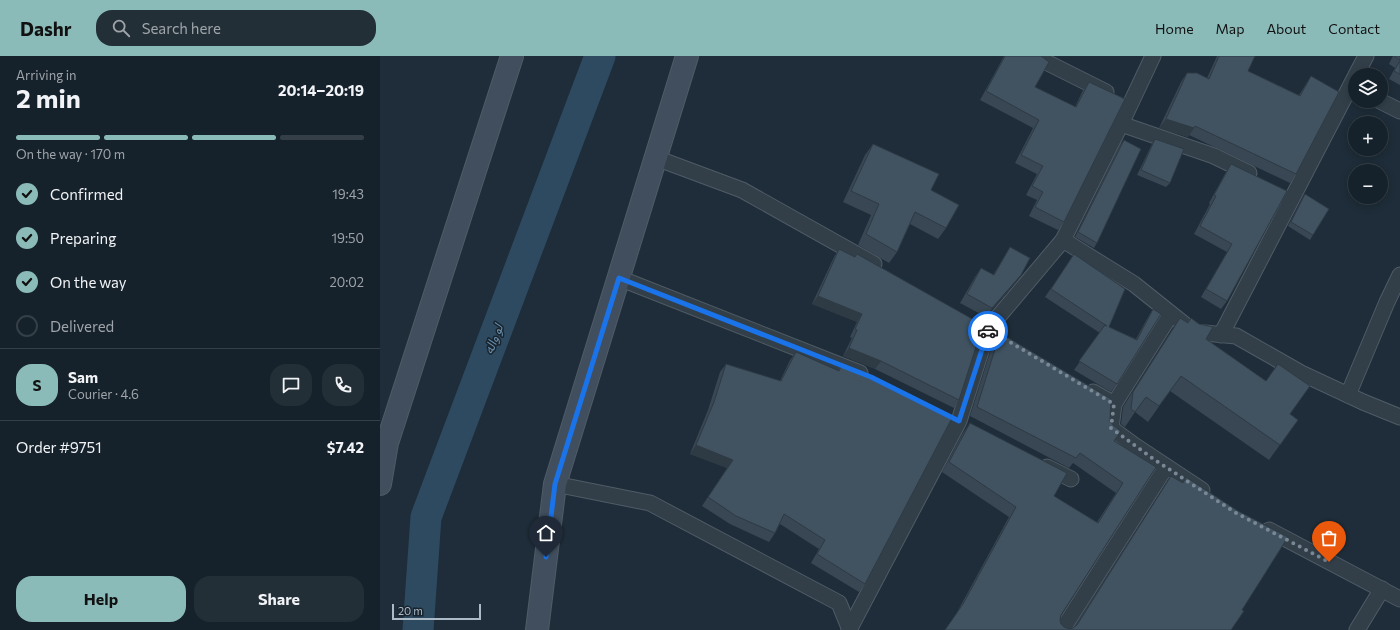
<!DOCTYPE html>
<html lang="en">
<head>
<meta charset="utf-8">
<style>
	:root { --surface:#16222b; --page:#232f37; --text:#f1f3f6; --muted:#9ea4a9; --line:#353f47; --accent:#8bbbb9 }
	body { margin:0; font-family:Commissioner,"Noto Sans Arabic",sans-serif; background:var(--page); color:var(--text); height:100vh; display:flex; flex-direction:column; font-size:15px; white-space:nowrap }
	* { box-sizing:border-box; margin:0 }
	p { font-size:13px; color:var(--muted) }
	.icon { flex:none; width:22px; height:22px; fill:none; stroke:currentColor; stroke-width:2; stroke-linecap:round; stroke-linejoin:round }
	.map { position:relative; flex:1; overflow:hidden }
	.sheet { display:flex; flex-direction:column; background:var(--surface); width:380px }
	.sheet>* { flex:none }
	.controls { position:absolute; left:968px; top:12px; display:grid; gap:8px }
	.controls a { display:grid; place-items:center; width:40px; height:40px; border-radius:50%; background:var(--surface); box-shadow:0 2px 10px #0003,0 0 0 1px var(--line); font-size:20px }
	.scale { position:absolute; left:12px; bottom:10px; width:89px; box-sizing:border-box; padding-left:4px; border:2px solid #acb9c6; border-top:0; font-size:11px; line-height:14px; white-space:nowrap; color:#acb9c6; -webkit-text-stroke:3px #18242e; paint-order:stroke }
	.pin { position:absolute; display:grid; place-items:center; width:34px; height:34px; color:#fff; margin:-41px -17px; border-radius:50% 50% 50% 0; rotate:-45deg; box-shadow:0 0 4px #0007 }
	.pin .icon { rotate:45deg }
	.courier { position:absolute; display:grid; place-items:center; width:40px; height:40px; margin:-20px; border:3px solid #1a73e8; border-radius:50%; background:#fff; color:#222; box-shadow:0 1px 5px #0007 }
	.summary em { font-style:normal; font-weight:700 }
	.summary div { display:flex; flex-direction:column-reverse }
	.summary { display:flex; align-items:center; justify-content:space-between; height:68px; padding:0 16px }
	h1 { font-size:26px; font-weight:700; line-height:30px }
	.bar { display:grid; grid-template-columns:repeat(4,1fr); gap:6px 4px; align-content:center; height:48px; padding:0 16px }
	.bar i { height:5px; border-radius:3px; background:var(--line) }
	.bar .current { background:var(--accent) }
	.bar p { grid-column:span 4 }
	.line { display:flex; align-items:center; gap:10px; padding:0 16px; border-top:1px solid var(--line) }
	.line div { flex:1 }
	.round { display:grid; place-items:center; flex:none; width:42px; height:42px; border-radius:16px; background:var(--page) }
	ol { padding:0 16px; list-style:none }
	li { display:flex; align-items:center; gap:12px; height:44px }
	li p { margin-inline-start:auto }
	li .icon { padding:4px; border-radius:50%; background:var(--accent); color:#111; stroke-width:4 }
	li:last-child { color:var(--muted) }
	li i { width:22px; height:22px; border:2px solid var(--line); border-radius:50% }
	.button { display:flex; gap:8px; margin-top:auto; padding:8px 16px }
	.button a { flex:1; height:46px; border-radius:16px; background:var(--accent); color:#111; font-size:16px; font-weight:700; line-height:46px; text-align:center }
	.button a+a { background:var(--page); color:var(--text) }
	header { display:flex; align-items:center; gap:24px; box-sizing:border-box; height:56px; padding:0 20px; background:var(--accent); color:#111 }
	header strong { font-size:19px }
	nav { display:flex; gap:22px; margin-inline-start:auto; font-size:14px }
	.search { width:280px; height:36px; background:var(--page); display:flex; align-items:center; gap:10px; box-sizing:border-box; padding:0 14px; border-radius:16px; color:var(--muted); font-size:15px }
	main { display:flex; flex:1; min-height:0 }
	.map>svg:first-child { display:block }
</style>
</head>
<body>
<header>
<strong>Dashr</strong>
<div class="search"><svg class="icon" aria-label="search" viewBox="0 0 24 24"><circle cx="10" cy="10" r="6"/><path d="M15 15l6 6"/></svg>Search here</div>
<nav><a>Home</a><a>Map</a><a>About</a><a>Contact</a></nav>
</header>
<main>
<section class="sheet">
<div class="summary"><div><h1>2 min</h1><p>Arriving in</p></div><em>20:14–20:19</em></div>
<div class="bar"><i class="current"></i><i class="current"></i><i class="current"></i><i></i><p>On the way · 170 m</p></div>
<ol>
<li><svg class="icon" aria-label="check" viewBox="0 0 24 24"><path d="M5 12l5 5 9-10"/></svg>Confirmed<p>19:43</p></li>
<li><svg class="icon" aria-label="check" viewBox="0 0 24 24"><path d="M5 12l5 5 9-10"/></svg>Preparing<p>19:50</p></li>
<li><svg class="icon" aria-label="check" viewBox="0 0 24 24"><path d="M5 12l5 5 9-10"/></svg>On the way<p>20:02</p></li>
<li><i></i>Delivered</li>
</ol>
<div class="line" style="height:72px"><b class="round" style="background:var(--accent);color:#111">S</b><div><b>Sam</b><p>Courier · 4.6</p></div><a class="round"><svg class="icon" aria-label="chat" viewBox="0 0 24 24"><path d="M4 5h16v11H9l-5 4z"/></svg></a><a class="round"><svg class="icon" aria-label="phone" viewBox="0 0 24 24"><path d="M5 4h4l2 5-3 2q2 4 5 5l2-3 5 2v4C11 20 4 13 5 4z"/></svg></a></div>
<div class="line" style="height:52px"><div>Order #9751</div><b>$7.42</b></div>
<div class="button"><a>Help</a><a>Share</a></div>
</section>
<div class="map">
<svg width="1020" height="574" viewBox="0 0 1020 574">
	<rect width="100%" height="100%" fill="#1e2d39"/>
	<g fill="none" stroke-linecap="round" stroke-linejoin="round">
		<!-- canal -->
		<path stroke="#2e4a60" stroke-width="31" d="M 38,574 L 46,461 L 220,0"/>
		<!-- lane casing -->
		<g stroke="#4f5c67" stroke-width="17">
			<g id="lane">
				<path d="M 657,0 L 668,7 L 726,36"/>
				<path d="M 976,19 L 986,0"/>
				<path d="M 1000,45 L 1020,55"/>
				<path d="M 741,68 L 834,100 L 869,117"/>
				<path d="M 276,102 L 362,134 L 494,208"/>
				<path d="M 683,184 L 754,228 L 814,276 L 856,280 L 921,317 L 983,346 L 1020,361"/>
				<path d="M 239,222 L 480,317"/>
				<path d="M 791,258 L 734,348 L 731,372 L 754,389 L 822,434"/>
				<path d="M 841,279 L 975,21"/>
				<path d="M 713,336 L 734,348"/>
				<path d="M 968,339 L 1007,246 L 1020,219"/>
				<path d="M 667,411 L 691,423"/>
				<path d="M 175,428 L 270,447 L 459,547 L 470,574"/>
				<path d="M 889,474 L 1020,543"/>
				<path d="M 469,574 L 579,365 L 608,273 L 683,184 L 741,68 L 773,0"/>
				<path d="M 682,574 L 786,411"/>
				<path d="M 977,574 L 1002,533"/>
			</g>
		</g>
		<!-- secondary casing -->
		<g stroke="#4f5c67" stroke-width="24">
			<g id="secondary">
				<path d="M 0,428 L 7,387 L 132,0"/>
				<path d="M 157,574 L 175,428 L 307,0"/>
			</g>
		</g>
		<!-- lane -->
		<use href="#lane" stroke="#323f49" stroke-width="15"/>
		<!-- secondary -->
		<use href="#secondary" stroke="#404e5d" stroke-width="22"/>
	</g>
	<!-- wall -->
	<g fill="#384753">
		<path d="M 624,0 L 661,0 L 655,31 L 695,51 L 703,34 L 709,26 L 684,166 L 678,174 L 649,160 L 657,144 L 646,139 L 657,118 L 635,107 L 653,72 L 600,44 Z"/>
		<path d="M 837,0 L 875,0 L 868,15 L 919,39 L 931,20 L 916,118 L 910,127 L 809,79 L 808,81 L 779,72 L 801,26 L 807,17 L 827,22 Z"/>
		<path d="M 1013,0 L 1020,0 L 1020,29 L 1009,23 L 1015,12 L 1009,8 Z"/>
		<path d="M 775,83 L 790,127 L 786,131 L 757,119 L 772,88 Z"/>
		<path d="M 744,84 L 717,187 L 714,192 L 695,181 L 740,89 Z"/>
		<path d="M 493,88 L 566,172 L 558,183 L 530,168 L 517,196 L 509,207 L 478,189 L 491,159 L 463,146 L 485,99 Z"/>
		<path d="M 851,108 L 907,135 L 847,245 L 841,253 L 821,241 L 847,196 L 814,178 L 830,148 L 829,147 L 846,116 Z"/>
		<path d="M 925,138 L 933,179 L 930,184 L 908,170 L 922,143 Z"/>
		<path d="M 630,191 L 641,219 L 634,228 L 606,261 L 580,247 L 595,221 L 601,212 L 613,219 L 624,201 Z"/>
		<path d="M 459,193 L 475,201 L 477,198 L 579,344 L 574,352 L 495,313 L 463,300 L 472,282 L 470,281 L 477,266 L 432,248 L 454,201 Z"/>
		<path d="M 689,206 L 729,271 L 756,283 L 768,261 L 773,253 L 737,328 L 731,336 L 694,314 L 720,277 L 665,241 Z"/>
		<path d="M 800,262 L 807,266 L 811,262 L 826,283 L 910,358 L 918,364 L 889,404 L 790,335 L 768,366 L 755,356 L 745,371 L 741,368 L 743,351 L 790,277 Z"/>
		<path d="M 620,277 L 730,365 L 734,385 L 776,411 L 681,559 L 680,564 L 681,568 L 684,571 L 689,573 L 693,572 L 695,570 L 791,420 L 802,427 L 806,421 L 862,554 L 851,574 L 565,574 L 576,558 L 629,461 L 562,416 L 583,377 L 590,367 L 674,440 L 717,466 L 736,437 L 693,407 L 689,412 L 590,360 L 613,287 Z"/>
		<path d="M 416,296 L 457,315 L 462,308 L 485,528 L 479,536 L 431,507 L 439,493 L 400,468 L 395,477 L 389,486 L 350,468 L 322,450 L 347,412 L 310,398 L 328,354 L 340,316 L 346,308 L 400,325 L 410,304 Z"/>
	</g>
	<!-- shaded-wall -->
	<g fill="#2e3a44">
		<path d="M 786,63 L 814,72 L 808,81 L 779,72 Z"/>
		<path d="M 641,219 L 634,228 L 606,261 L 612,252 Z"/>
		<path d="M 438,240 L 482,258 L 477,266 L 432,248 Z"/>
		<path d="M 469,292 L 501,305 L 495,313 L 463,300 Z"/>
		<path d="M 316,389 L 353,404 L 347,412 L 310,398 Z"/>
	</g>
	<!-- building -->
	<g fill="#415361" stroke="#2e3a44">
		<path d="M 625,0 L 661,0 L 669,6 L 655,31 L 696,51 L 709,26 L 745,43 L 684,166 L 655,151 L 663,136 L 652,130 L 663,110 L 641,99 L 659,64 L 606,35 Z"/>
		<path d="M 839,0 L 875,0 L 868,15 L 920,40 L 931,20 L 959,36 L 916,118 L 815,70 L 814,72 L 786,63 L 807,17 L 817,17 L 829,23 Z"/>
		<path d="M 1014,0 L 1020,0 L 1020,4 Z"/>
		<path d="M 1020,5 L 1020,18 L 1014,15 Z"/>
		<path d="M 775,83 L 804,93 L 790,127 L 761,114 Z"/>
		<path d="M 744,84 L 761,93 L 717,187 L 698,176 Z"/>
		<path d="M 493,88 L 559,118 L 551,134 L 579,149 L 566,172 L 535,156 L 517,196 L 486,178 L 499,148 L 471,135 Z"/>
		<path d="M 851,108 L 907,135 L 847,245 L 826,233 L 852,188 L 820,170 L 836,140 L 834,139 Z"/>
		<path d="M 925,138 L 949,153 L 933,179 L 911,166 Z"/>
		<path d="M 630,191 L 650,202 L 641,219 L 612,252 L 587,238 L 601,212 L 614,219 Z"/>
		<path d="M 459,193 L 475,201 L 477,198 L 603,269 L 579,344 L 501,305 L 469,292 L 477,274 L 475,273 L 482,258 L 438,240 Z"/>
		<path d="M 694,198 L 745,233 L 729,271 L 757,284 L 773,253 L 781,258 L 737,328 L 699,305 L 725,269 L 727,270 L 671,233 Z"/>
		<path d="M 800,262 L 808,267 L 811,262 L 819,268 L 833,271 L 826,283 L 886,325 L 898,308 L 930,330 L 910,358 L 918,364 L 900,389 L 801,320 L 779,350 L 766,341 L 755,356 L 751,353 L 753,336 Z"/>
		<path d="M 620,277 L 731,343 L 730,365 L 733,369 L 741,375 L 734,385 L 776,411 L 681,559 L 680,564 L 681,568 L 684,571 L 689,573 L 693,572 L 697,569 L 791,420 L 803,427 L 806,421 L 858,455 L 908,481 L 862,554 L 864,555 L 851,574 L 565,574 L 583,548 L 636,451 L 569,406 L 590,367 L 687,417 L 674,440 L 718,467 L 743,427 L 700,397 L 696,402 L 597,351 Z"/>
		<path d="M 416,296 L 459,315 L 462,308 L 493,321 L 573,360 L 485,528 L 437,498 L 445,484 L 404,458 L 395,477 L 356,460 L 328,441 L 353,404 L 316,389 L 334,346 L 346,308 L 401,325 Z"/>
	</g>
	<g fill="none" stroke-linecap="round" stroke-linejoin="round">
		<!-- done -->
		<path stroke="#7a8895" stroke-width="4" stroke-dasharray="0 7.2" d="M 608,275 L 608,273 L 734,348 L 731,372 L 775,404 L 856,457 L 949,506"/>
		<!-- route -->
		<path stroke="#1a73e8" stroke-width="5" d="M 166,501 L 175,428 L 239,222 L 491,321 L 579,365 L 608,275"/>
	</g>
	<g text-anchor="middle" stroke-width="3" stroke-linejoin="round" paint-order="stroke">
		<!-- water labels -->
		<g font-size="13" font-style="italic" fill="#698fad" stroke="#18242e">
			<text transform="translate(113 283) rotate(-69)" y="5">لو واله</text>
		</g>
	</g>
</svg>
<div class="controls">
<a><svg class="icon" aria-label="layers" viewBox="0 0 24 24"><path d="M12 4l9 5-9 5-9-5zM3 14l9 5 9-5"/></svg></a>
<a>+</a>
<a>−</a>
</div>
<div class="scale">20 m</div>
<div class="pin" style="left:949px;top:506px;background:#ea580c"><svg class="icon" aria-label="bag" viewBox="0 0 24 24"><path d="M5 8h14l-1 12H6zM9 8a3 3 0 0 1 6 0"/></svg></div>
<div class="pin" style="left:166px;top:501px;background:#1f2937"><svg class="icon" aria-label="home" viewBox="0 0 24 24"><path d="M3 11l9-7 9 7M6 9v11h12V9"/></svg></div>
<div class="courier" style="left:608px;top:275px"><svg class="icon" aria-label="car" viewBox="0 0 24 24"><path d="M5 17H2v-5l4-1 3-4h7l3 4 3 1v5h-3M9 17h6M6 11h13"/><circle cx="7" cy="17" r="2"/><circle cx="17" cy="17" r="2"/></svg></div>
</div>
</main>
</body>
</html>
